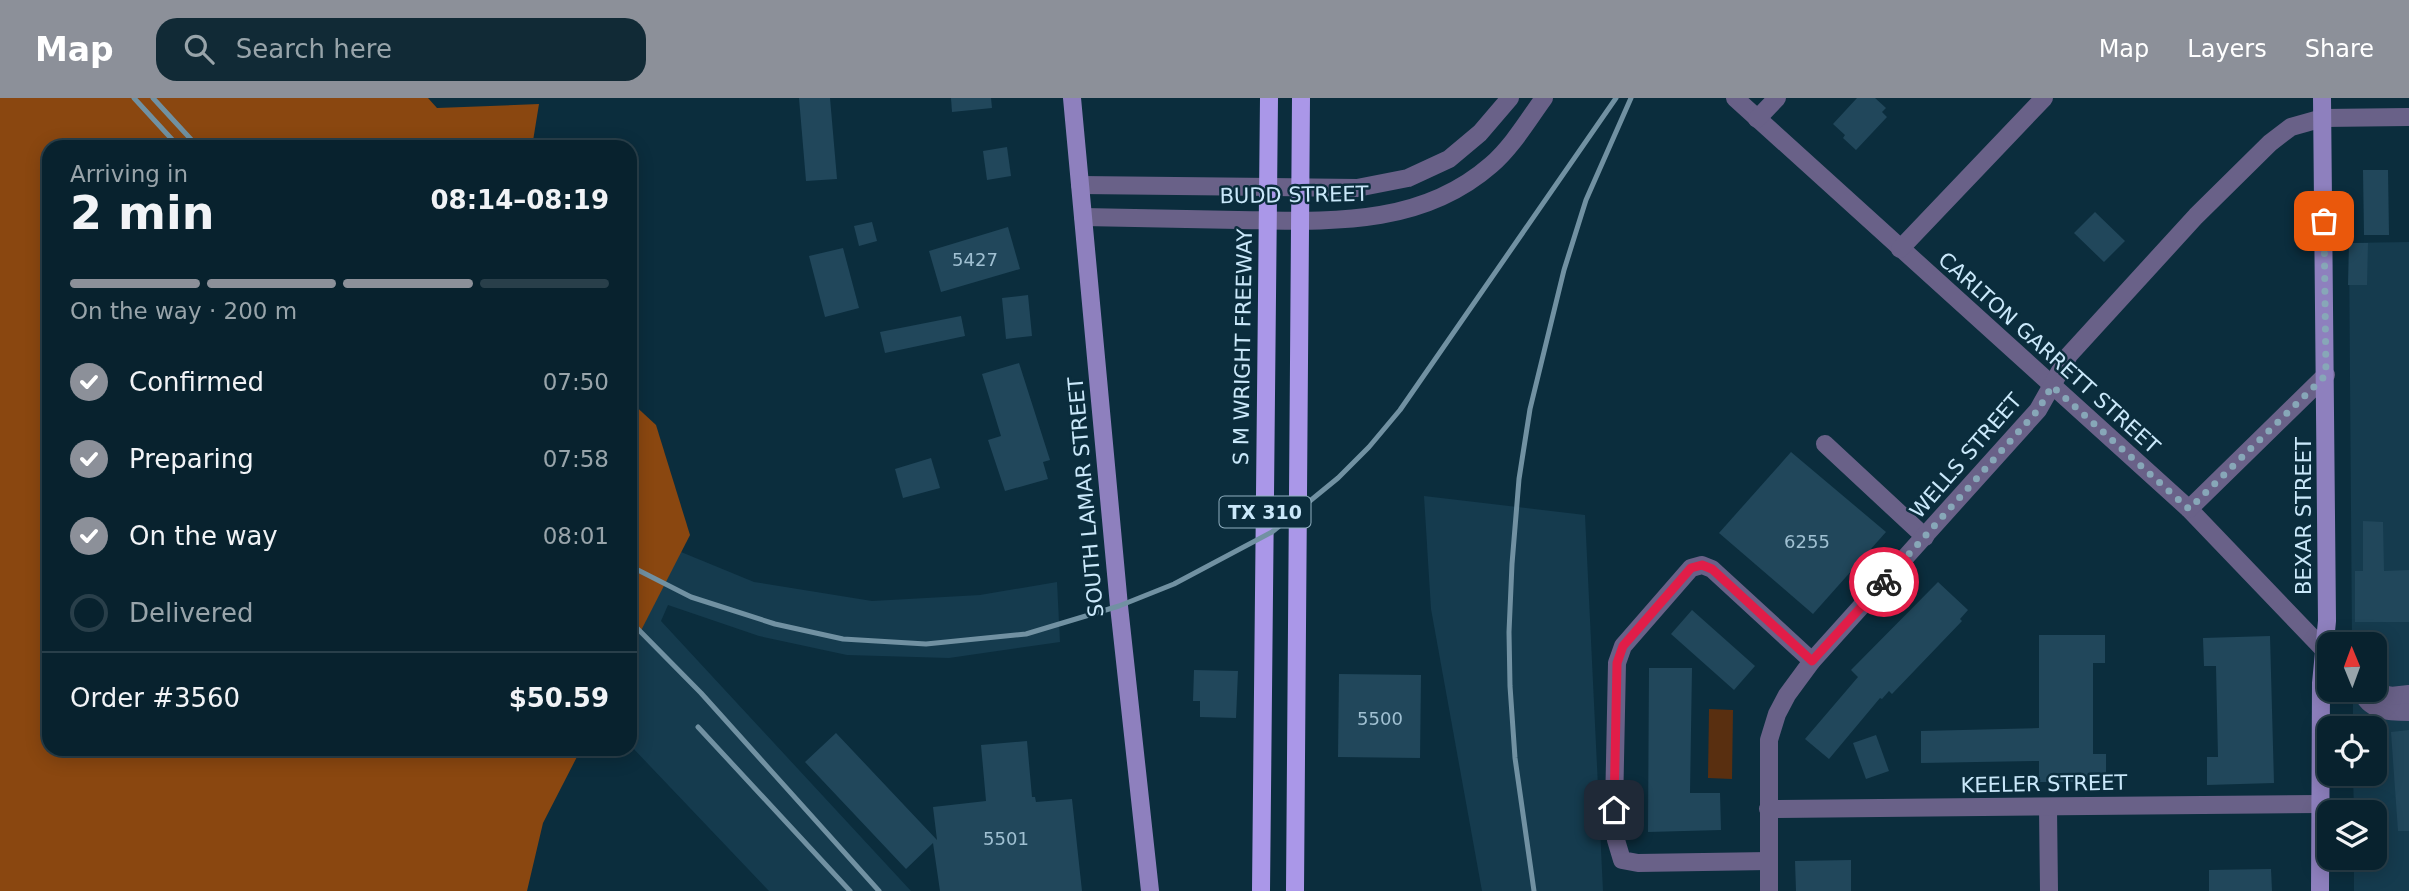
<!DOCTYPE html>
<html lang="en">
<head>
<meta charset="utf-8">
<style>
	:root { --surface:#08222e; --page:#112a36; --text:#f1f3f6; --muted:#98a4aa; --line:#293f4a; --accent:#8c9099 }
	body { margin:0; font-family:"DejaVu Sans",sans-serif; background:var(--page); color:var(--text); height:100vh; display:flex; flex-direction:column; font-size:26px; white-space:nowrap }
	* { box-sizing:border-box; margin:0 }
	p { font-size:23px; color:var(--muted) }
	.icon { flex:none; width:38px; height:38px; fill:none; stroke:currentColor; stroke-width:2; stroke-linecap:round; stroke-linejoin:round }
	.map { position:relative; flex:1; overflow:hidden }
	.details { position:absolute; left:42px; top:42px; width:595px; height:616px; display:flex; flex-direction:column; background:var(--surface); border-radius:21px; box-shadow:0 4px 18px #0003,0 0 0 2px var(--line) }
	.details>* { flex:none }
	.needle { width:46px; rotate:359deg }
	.tools { position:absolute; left:2317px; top:534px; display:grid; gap:14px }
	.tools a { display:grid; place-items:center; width:70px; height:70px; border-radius:14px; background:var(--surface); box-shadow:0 4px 18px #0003,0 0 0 2px var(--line); font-size:35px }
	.pin { position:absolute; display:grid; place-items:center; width:60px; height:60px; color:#fff; margin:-30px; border-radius:14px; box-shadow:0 4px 10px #0006 }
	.courier { position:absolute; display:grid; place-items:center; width:70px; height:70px; margin:-35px; border:5px solid #e11d48; border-radius:50%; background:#fff; color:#222; box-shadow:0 2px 9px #0007 }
	.headline em { font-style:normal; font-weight:800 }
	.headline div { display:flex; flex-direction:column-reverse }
	.headline { display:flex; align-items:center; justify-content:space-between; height:119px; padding:0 28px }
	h1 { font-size:46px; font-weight:800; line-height:52px }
	.bar { display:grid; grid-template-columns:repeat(4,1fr); gap:10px 7px; align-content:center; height:84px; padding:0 28px }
	.bar i { height:9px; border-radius:5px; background:var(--line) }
	.bar .on { background:var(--accent) }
	.bar p { grid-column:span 4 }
	.line { display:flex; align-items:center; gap:18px; padding:0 28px; border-top:2px solid var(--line) }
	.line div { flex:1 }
	ol { padding:0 28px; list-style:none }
	li { display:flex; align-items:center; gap:21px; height:77px }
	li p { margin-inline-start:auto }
	li .icon { padding:7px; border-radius:50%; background:var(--accent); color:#fff; stroke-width:4 }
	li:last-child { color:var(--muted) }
	li i { width:38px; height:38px; border:4px solid var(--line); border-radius:50% }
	header { display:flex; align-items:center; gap:42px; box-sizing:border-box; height:98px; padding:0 35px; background:var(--accent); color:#fff }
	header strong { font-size:33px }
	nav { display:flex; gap:38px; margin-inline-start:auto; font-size:24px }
	.search { width:490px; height:63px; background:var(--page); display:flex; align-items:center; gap:18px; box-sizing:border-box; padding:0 24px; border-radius:21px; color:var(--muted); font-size:26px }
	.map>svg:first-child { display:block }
</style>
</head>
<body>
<header>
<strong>Map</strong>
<div class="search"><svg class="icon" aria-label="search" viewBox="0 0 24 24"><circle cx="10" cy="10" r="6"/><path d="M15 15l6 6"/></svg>Search here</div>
<nav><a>Map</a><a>Layers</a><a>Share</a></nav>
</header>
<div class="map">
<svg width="2409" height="793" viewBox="0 0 2409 793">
	<rect width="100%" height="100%" fill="#0b2d3d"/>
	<!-- built -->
	<g fill="#153b4e">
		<path d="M 2409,144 L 2409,793 L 2354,793 L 2354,760 L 2375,760 L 2375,714 L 2354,714 L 2353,676 L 2375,676 L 2375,630 L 2353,630 L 2353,592 L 2375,592 L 2375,546 L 2352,546 L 2349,145 Z"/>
		<path d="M 1424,398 L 1585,417 L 1603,793 L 1482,793 L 1431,511 Z"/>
		<path d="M 630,433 L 754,484 L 872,503 L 980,497 L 1057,484 L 1060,544 L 949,560 L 847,557 L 759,538 L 668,507 L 661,523 L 911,793 L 769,793 L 630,647 Z"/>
	</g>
	<!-- green -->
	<path fill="#592f10" d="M 1709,611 L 1733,612 L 1732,681 L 1708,680 Z"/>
	<!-- forest -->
	<g fill="#8a4710">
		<path d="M 0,0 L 428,0 L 437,10 L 539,6 L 532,49 L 49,49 L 49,651 L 581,651 L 543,725 L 527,793 L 0,793 Z"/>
		<path d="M 630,303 L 656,327 L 690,437 L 630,554 Z"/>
	</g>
	<!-- building -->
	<g fill="#21475b">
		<path d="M 799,0 L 830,0 L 837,81 L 806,83 Z"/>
		<path d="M 951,0 L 991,0 L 992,10 L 952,14 Z"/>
		<path d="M 1857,0 L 1875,0 L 1886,10 L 1882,14 L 1887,19 L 1856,52 L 1843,40 L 1845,37 L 1833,26 Z"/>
		<path d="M 1007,49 L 1011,78 L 987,82 L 983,53 Z"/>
		<path d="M 2363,72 L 2388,72 L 2389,137 L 2364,137 Z"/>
		<path d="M 2095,114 L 2125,143 L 2104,164 L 2074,135 Z"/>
		<path d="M 872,124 L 877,143 L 859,148 L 854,128 Z"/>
		<path d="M 1008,129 L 1020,171 L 941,194 L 929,153 Z"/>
		<path d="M 2349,145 L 2368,145 L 2367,187 L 2348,187 Z"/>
		<path d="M 843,150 L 859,210 L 825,219 L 809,158 Z"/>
		<path d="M 1028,197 L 1032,238 L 1006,241 L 1002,200 Z"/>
		<path d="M 961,218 L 965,238 L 885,255 L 880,234 Z"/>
		<path d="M 1019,265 L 1050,362 L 1043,364 L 1048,381 L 1005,393 L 988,342 L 1001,338 L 982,276 Z"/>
		<path d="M 1791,354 L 1886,434 L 1813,516 L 1719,435 Z"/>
		<path d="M 931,360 L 940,390 L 903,400 L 895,371 Z"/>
		<path d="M 2363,423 L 2383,424 L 2384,473 L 2409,472 L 2409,524 L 2355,524 L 2355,473 L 2363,473 Z"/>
		<path d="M 1938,484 L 1968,512 L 1960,521 L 1962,523 L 1892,596 L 1889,593 L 1882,601 L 1880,600 L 1829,661 L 1805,641 L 1858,579 L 1851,572 Z"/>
		<path d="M 1692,512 L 1755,568 L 1734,592 L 1671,536 Z"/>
		<path d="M 2039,537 L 2105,537 L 2105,565 L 2093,565 L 2093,656 L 2106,656 L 2106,684 L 2039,684 L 2039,663 L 1921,665 L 1921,633 L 2039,630 Z"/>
		<path d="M 2270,538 L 2274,685 L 2207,687 L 2207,659 L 2218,659 L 2216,568 L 2204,568 L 2203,540 Z"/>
		<path d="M 1649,570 L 1692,570 L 1690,695 L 1720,695 L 1721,732 L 1648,734 Z"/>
		<path d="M 1194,572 L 1238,573 L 1236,620 L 1200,619 L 1200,603 L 1193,603 Z"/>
		<path d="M 1339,576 L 1421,577 L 1420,660 L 1338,659 Z"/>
		<path d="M 2409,632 L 2409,733 L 2398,733 L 2391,634 Z"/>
		<path d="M 836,635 L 937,742 L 933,709 L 986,703 L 981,647 L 1027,643 L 1032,699 L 1035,699 L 1036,704 L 1072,701 L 1082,793 L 940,793 L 933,745 L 906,771 L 805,664 Z"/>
		<path d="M 1876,637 L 1889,673 L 1866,681 L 1853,645 Z"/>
		<path d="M 1851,762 L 1851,793 L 1796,793 L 1795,763 Z"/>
		<path d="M 2271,771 L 2272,793 L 2209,793 L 2209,772 Z"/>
	</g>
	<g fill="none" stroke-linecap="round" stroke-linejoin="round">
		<!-- street -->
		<g stroke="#696188" stroke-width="18">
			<path d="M 1735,0 L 2189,411 L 2329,557"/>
			<path d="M 1757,21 L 1777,0"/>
			<path d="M 1080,87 L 1357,90 L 1408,80 L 1449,61 L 1480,35 L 1510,0"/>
			<path d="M 1083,119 C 1135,120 1186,121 1238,122 C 1326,123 1419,130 1491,67 C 1512,49 1528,22 1544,0"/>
			<path d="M 1900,151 L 2044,0"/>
			<path d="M 1825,346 L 1925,439"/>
			<path d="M 2189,411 L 2326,277"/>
			<path d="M 2361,592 C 2369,614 2389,614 2409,614"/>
			<path d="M 2369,592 L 2391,598 L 2409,596"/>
			<path d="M 2048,710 L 2049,793"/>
			<path d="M 1768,711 L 2319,706"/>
			<path d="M 1769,763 L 1638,765 L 1622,762 L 1616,742 L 1614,711 L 1617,565 L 1623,548 L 1691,470 L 1702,467 L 1712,471 L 1812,563"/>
			<path d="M 1769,793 L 1769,642 L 1777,616 L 1787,597 L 1812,563 L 2038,312 L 2069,257 L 2196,118 L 2270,45 L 2291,29 L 2323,20 L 2409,19"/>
		</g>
		<!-- secondary -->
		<g stroke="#8e80be" stroke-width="18">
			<path d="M 1072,0 L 1119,508 L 1150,793"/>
			<path d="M 2320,793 L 2321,585 L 2327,523 L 2322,0"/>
		</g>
		<!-- primary -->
		<g stroke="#aa97e8" stroke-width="18">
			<path d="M 1261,793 L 1269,0"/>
			<path d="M 1295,793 L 1301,0"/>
		</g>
		<!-- rail -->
		<g stroke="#7191a2" stroke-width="5">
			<path d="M 134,0 L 179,49"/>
			<path d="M 153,0 L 198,49"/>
			<path d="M 630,468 L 691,499 L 775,526 L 843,541 L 926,546 L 1026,536 L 1119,508 L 1174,486 L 1272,434 L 1338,380 L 1369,349 L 1400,312 L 1616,0"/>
			<path d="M 630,523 L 701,595 L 879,793"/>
			<path d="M 698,629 L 850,793"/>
			<path d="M 1534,793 L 1515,660 L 1510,588 L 1509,534 L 1512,466 L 1519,381 L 1530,311 L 1564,172 L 1586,102 L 1631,0"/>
		</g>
	</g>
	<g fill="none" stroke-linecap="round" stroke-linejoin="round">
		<!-- done -->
		<path stroke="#87a7b8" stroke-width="7" stroke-dasharray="0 12.6" d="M 1884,484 L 2038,312 L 2052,288 L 2189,411 L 2326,277 L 2324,123"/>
		<!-- route -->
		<path stroke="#e11d48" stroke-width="9" d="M 1614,712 L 1617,565 L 1623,548 L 1691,470 L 1702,467 L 1712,471 L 1812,563 L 1884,484"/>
	</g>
	<g text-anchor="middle" stroke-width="5" stroke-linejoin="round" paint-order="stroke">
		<!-- number labels -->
		<g font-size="18" fill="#a0c0d2">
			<text x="975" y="168">5427</text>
			<text x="1807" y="450">6255</text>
			<text x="1380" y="627">5500</text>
			<text x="1006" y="747">5501</text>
		</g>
		<!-- shield labels -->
		<rect fill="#0b2d3d" stroke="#91b0c1" stroke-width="2" x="1219.5" y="398.5" width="91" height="31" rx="5"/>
		<g font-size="19" font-weight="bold" fill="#cae8fa">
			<text x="1265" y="421">TX 310</text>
		</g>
		<!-- street labels -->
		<g font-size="21" fill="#cae8fa" stroke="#0b2d3d">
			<text transform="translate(1294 97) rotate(-1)" y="7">BUDD STREET</text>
			<text transform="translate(1243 249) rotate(-89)" y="7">S M WRIGHT FREEWAY</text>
			<text transform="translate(2049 255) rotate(42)" y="7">CARLTON GARRETT STREET</text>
			<text transform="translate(1966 358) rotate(-49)" y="7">WELLS STREET</text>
			<text transform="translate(1086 399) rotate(-95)" y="7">SOUTH LAMAR STREET</text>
			<text transform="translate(2304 418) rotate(-90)" y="7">BEXAR STREET</text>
			<text transform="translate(2044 686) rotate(-1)" y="7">KEELER STREET</text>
		</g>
	</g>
</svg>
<div class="tools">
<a><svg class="needle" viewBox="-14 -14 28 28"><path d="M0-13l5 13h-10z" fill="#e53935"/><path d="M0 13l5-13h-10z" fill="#98a4aa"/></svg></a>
<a><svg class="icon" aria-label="locate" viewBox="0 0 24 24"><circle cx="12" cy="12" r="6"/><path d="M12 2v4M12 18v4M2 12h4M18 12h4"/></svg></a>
<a><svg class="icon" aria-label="layers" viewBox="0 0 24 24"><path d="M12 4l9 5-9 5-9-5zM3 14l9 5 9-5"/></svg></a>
</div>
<div class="pin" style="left:2324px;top:123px;background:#ea580c"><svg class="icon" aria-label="bag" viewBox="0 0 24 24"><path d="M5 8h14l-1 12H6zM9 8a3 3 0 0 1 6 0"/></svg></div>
<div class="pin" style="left:1614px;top:712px;background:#1f2937"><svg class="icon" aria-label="home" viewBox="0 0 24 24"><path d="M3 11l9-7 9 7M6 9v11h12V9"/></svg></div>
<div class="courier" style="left:1884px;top:484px"><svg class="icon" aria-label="bike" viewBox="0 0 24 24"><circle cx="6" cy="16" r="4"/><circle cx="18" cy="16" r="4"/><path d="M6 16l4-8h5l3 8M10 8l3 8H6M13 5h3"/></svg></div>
<section class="details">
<div class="headline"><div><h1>2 min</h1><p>Arriving in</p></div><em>08:14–08:19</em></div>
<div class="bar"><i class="on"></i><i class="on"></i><i class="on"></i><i></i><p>On the way · 200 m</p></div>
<ol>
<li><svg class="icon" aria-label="check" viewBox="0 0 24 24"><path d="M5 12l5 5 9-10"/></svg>Confirmed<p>07:50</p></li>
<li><svg class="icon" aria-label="check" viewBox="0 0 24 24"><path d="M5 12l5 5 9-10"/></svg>Preparing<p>07:58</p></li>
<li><svg class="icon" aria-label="check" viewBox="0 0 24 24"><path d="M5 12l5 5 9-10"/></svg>On the way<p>08:01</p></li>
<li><i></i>Delivered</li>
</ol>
<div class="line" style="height:91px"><div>Order #3560</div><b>$50.59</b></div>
</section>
</div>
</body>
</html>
